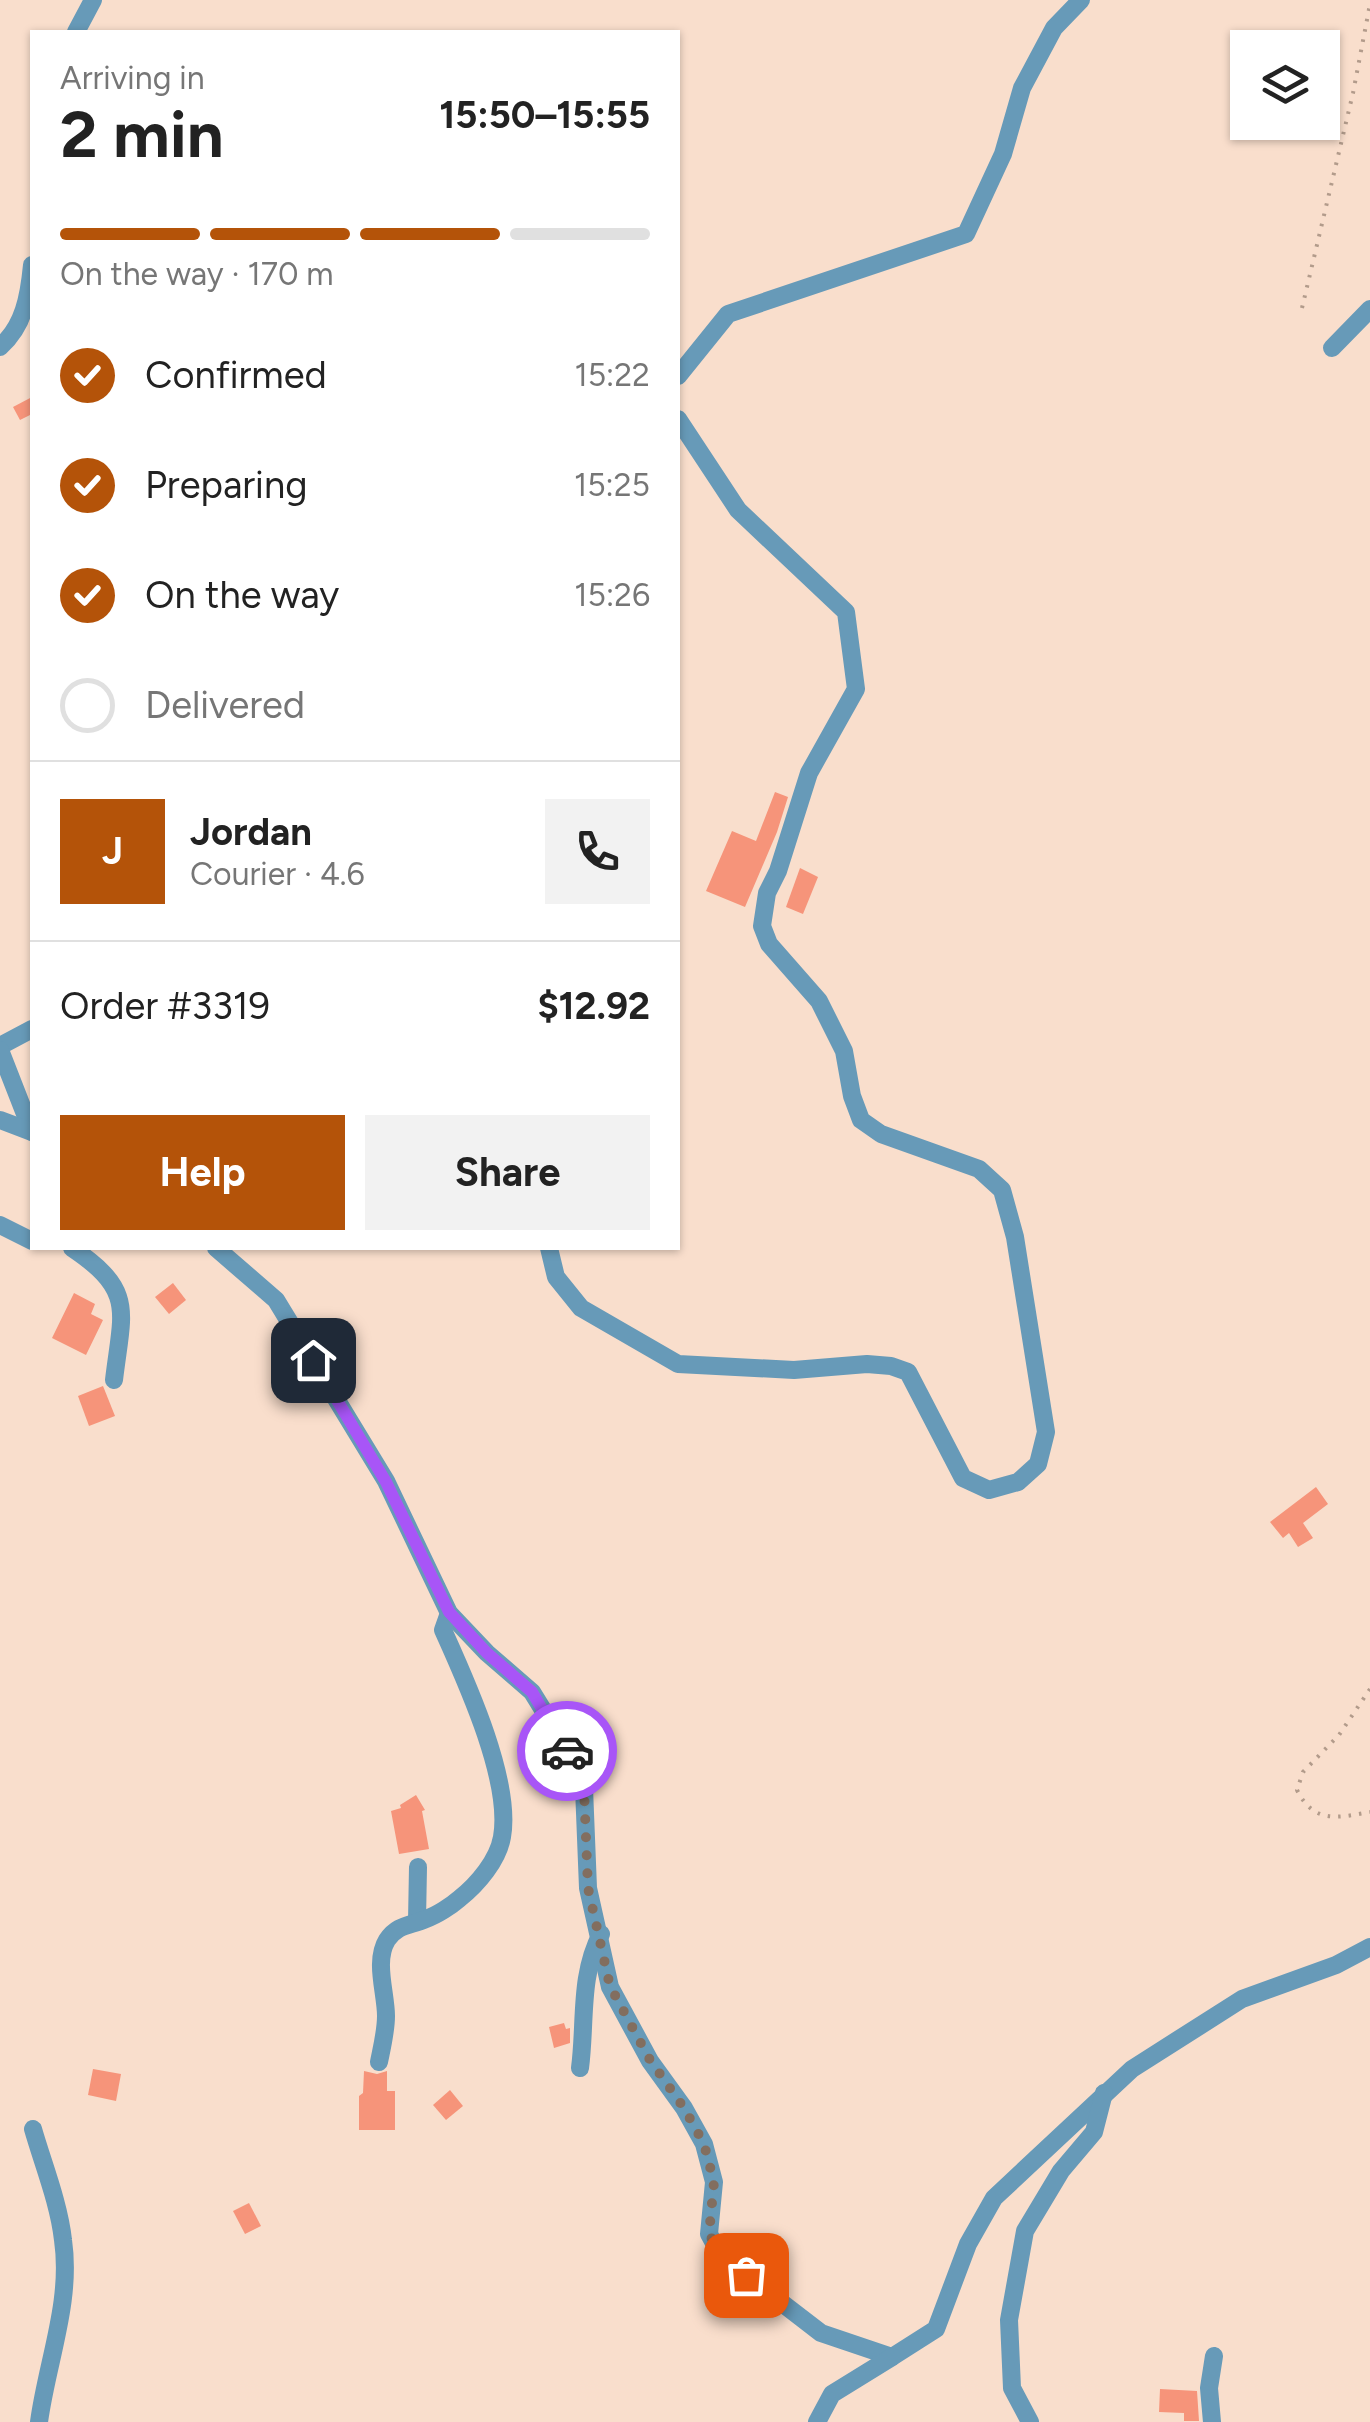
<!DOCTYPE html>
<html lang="en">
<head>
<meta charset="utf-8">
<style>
	:root { --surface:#fff; --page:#f2f2f2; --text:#222; --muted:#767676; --line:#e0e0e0; --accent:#b45309 }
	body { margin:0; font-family:Figtree,sans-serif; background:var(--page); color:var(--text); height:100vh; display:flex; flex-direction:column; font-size:38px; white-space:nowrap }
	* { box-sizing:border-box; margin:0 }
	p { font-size:32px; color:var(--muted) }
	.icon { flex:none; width:55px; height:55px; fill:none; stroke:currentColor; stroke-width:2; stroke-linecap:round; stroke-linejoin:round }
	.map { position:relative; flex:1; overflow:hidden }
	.side { position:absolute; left:30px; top:30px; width:650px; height:1220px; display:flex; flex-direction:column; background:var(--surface); border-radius:0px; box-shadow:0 2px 8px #0004 }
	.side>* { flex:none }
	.buttons { position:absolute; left:1230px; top:30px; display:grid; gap:20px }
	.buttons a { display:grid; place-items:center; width:110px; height:110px; border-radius:0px; background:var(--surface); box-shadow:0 2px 8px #0004; font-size:50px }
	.pin { position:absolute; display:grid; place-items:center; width:85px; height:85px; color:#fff; margin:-42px; border-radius:20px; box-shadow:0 5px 15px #0006 }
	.courier { position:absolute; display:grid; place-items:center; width:100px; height:100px; margin:-50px; border:8px solid #a855f7; border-radius:50%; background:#fff; color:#222; box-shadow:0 2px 12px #0007 }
	.head em { font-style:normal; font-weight:700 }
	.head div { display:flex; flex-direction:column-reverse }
	.head { display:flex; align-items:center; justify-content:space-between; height:170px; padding:0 30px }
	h1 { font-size:65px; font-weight:700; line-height:75px }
	.bar { display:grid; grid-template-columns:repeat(4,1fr); gap:15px 10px; align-content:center; height:120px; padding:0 30px }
	.bar i { height:12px; border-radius:8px; background:var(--line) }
	.bar .active { background:var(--accent) }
	.bar p { grid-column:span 4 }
	.line { display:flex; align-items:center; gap:25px; padding:0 30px; border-top:2px solid var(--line) }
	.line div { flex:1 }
	.round { display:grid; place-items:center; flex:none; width:105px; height:105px; border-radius:0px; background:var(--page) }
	ol { padding:0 30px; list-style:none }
	li { display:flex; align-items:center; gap:30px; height:110px }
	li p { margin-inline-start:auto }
	li .icon { padding:10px; border-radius:50%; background:var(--accent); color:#fff; stroke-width:4 }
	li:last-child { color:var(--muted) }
	li i { width:55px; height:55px; border:5px solid var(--line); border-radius:50% }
	.cta { display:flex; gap:20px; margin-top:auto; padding:20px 30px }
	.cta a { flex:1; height:115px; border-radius:0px; background:var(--accent); color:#fff; font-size:40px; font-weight:700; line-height:115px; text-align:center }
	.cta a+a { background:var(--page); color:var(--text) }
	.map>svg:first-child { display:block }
</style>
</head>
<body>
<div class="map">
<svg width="1370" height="2422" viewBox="0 0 1370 2422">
	<rect width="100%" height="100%" fill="#f9decc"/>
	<!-- building -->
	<g fill="#f6947a">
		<path d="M 32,397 L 32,414 L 20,420 L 13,407 Z"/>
		<path d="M 775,792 L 788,797 L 777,832 L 745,907 L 706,891 L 732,831 L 756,841 Z"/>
		<path d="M 800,868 L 818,877 L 803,914 L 786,907 Z"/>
		<path d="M 173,1283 L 186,1300 L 169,1314 L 155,1297 Z"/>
		<path d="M 74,1293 L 95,1304 L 91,1314 L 103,1320 L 86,1355 L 52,1338 Z"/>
		<path d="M 103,1386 L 115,1416 L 89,1426 L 78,1396 Z"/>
		<path d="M 1316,1487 L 1328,1504 L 1303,1523 L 1313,1538 L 1298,1547 L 1289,1533 L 1283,1538 L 1270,1522 Z"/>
		<path d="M 416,1795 L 425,1810 L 422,1811 L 429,1849 L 399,1854 L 391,1811 L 401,1808 L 400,1805 Z"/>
		<path d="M 564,2023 L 566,2029 L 570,2028 L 570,2043 L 554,2048 L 549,2027 Z"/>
		<path d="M 93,2069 L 121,2074 L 116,2101 L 88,2095 Z"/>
		<path d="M 364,2071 L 377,2074 L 387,2071 L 387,2091 L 395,2091 L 395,2130 L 359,2130 L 359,2096 L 363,2093 Z"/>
		<path d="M 450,2090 L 463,2106 L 446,2120 L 433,2105 Z"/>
		<path d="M 249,2203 L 261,2226 L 245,2234 L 233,2211 Z"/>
		<path d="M 1160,2389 L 1197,2391 L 1199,2421 L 1184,2421 L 1184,2413 L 1159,2412 Z"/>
	</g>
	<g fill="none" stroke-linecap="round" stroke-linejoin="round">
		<!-- path -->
		<g stroke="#b29b8b" stroke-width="4" stroke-dasharray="2.5 8" stroke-linecap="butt">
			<path d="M 1302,308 L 1353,93 L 1370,4"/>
			<path d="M 1370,1689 L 1339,1735 L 1303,1772 L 1297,1790 C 1314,1824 1337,1818 1370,1812"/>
		</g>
		<!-- minor -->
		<g stroke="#679ab8" stroke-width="18">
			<path d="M 76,32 L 93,0"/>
			<path d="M 0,347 C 24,326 29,296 32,265"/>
			<path d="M 1332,348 L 1370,309"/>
			<path d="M 678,376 L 728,314 L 966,234 L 1003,154 L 1022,88 L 1054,28 L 1081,0"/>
			<path d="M 0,1046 L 32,1029"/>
			<path d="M 0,1050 L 32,1132"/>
			<path d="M 0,1120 L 32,1132"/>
			<path d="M 0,1225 L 32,1241"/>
			<path d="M 72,1248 C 136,1291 122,1311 114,1380"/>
			<path d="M 216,1248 L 276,1300 L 386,1481 L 449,1613 L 487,1653 L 532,1692 L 561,1739 L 584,1788 L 588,1888 L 610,1987 L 650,2061 L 684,2108 L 704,2144 L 714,2182 L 709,2234 L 721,2256 L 821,2333 L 892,2357 L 936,2329 L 968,2244 L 994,2198 L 1132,2069 L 1242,1999 L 1336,1965 L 1370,1947"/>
			<path d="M 549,1248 L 556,1277 L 581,1308 L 678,1364 L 794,1370 L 867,1364 L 891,1366 L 908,1372 L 963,1478 L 989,1490 L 1018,1482 L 1038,1464 L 1046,1432 L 1015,1237 L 1002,1190 L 979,1169 L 881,1134 L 861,1120 L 852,1096 L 844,1051 L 819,1001 L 769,944 L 762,926 L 767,893 L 778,871 L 809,773 L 856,689 L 846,612 L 738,510 L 678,419"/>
			<path d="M 417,1921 L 418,1867"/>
			<path d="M 379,2062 C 382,2047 386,2031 386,2016 C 386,1993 374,1961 387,1940 C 398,1924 410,1926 426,1919 C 437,1915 451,1906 459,1899 C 478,1884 498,1860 502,1837 C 512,1781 466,1681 443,1630 L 449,1613"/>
			<path d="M 580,2068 C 586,2023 579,1976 601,1934"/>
			<path d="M 33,2129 C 43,2164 59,2203 63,2240 C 72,2302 47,2362 39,2422"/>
			<path d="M 817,2422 L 832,2394 L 892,2357"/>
			<path d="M 1030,2422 L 1012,2388 L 1009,2320 L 1025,2231 L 1061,2171 L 1094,2132 L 1104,2093"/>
			<path d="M 1212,2422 L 1209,2388 L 1214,2356"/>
		</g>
	</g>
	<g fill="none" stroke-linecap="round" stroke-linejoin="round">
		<!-- done -->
		<path stroke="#826e5f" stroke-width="10" stroke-dasharray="0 18" d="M 567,1751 L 584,1788 L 588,1888 L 610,1986 L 650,2060 L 684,2108 L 704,2144 L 714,2182 L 709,2234 L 722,2256 L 746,2275"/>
		<!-- route -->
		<path stroke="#a855f7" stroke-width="12" d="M 313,1360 L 386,1482 L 449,1612 L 487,1653 L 532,1692 L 567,1751"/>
	</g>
</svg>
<div class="buttons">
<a><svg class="icon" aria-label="layers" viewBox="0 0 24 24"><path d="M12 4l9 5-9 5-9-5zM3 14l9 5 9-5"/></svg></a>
</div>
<div class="pin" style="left:746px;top:2275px;background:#ea580c"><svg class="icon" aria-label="bag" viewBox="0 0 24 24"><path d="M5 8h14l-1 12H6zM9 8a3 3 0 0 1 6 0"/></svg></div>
<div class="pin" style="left:313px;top:1360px;background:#1f2937"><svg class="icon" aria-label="home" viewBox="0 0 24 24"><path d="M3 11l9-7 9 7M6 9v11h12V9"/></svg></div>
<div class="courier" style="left:567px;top:1751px"><svg class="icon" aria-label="car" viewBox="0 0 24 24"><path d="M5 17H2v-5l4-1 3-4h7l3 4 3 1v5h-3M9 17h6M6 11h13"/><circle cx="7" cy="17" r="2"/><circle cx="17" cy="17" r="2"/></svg></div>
<section class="side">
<div class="head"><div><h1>2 min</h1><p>Arriving in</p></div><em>15:50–15:55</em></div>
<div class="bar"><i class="active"></i><i class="active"></i><i class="active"></i><i></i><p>On the way · 170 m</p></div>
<ol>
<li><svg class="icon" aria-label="check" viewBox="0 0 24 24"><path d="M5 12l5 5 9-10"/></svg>Confirmed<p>15:22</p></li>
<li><svg class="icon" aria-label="check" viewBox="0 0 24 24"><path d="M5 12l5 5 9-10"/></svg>Preparing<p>15:25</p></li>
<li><svg class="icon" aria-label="check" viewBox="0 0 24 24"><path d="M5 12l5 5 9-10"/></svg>On the way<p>15:26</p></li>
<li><i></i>Delivered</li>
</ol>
<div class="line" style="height:180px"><b class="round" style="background:var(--accent);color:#fff">J</b><div><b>Jordan</b><p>Courier · 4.6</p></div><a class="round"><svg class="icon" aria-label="phone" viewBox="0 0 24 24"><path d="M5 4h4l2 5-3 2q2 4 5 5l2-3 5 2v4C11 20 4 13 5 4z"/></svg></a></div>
<div class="line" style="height:130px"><div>Order #3319</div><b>$12.92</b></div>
<div class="cta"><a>Help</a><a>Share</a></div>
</section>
</div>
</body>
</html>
